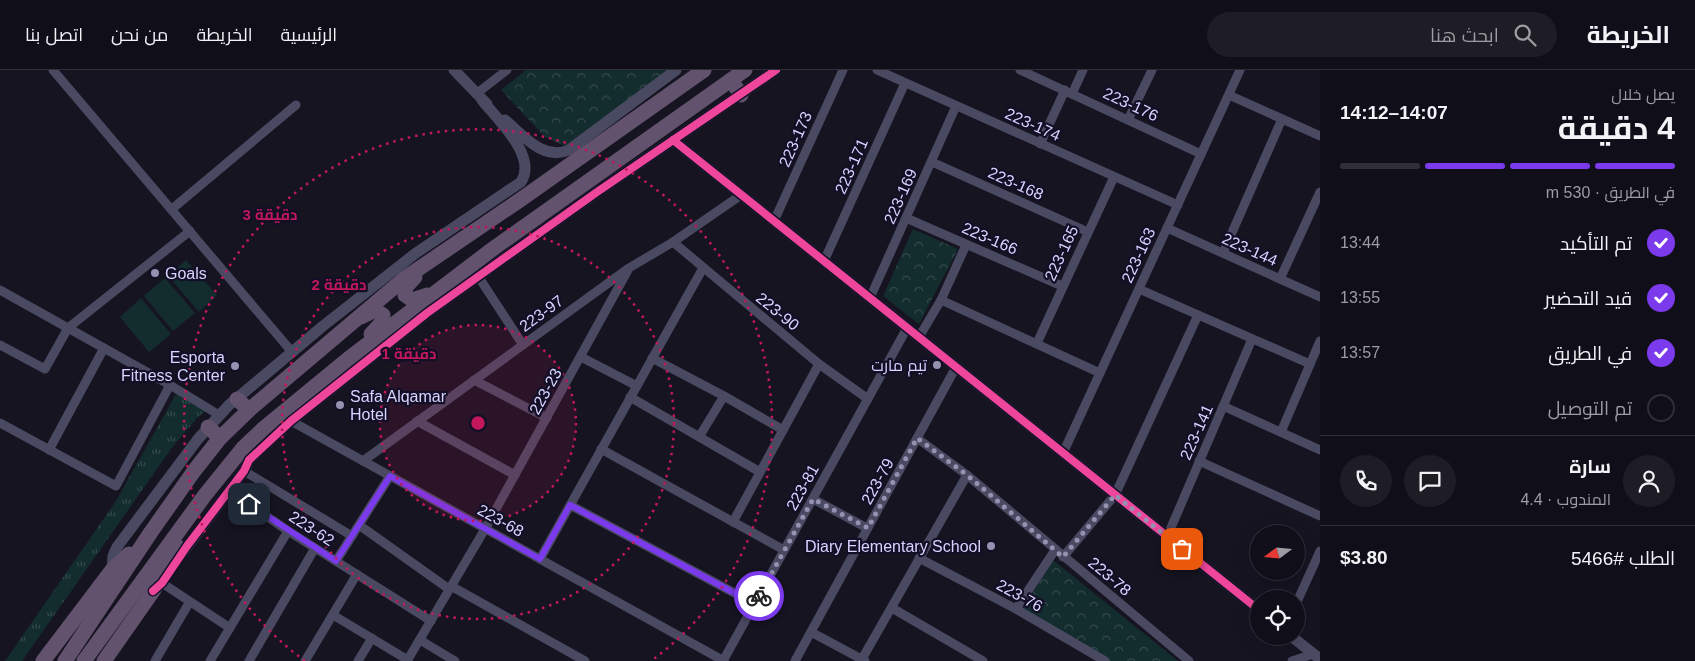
<!DOCTYPE html>
<html lang="ar">
<head>
<meta charset="utf-8">
<style>
	:root { --surface:#100f19; --page:#1e1d26; --text:#f1f3f6; --muted:#9c9ca2; --line:#302f38; --accent:#7c3aed }
	body { margin:0; font-family:Helvetica,Cairo,sans-serif; background:var(--page); color:var(--text); direction:rtl; height:100vh; display:flex; flex-direction:column; font-size:19px; white-space:nowrap }
	* { box-sizing:border-box; margin:0 }
	p { font-size:16px; color:var(--muted) }
	.icon { flex:none; width:28px; height:28px; fill:none; stroke:currentColor; stroke-width:2; stroke-linecap:round; stroke-linejoin:round }
	.map { position:relative; flex:1; overflow:hidden; direction:ltr }
	.drawer { display:flex; flex-direction:column; background:var(--surface); width:375px }
	.drawer>* { flex:none }
	.needle { width:32px; rotate:254deg }
	.controls { position:absolute; left:1250px; top:455px; display:grid; gap:10px }
	.controls a { display:grid; place-items:center; width:55px; height:55px; border-radius:50%; background:var(--surface); box-shadow:0 5px 20px #0002,0 0 0 1px var(--line); font-size:25px }
	.pin { position:absolute; display:grid; place-items:center; width:42px; height:42px; color:#fff; margin:-21px; border-radius:10px; box-shadow:0 2px 8px #0006 }
	.courier { position:absolute; display:grid; place-items:center; width:50px; height:50px; margin:-25px; border:4px solid #7c3aed; border-radius:50%; background:#fff; color:#222; box-shadow:0 1px 6px #0007 }
	.head em { font-style:normal; font-weight:700 }
	.head div { display:flex; flex-direction:column-reverse }
	.head { display:flex; align-items:center; justify-content:space-between; height:85px; padding:0 20px }
	h1 { font-size:32px; font-weight:700; line-height:38px }
	.bar { display:grid; grid-template-columns:repeat(4,1fr); gap:8px 5px; align-content:center; height:60px; padding:0 20px }
	.bar i { height:6px; border-radius:4px; background:var(--line) }
	.bar .active { background:var(--accent) }
	.bar p { grid-column:span 4 }
	.line { display:flex; align-items:center; gap:12px; padding:0 20px; border-top:1px solid var(--line) }
	.line div { flex:1 }
	.round { display:grid; place-items:center; flex:none; width:52px; height:52px; border-radius:26px; background:var(--page) }
	ol { padding:0 20px; list-style:none }
	li { display:flex; align-items:center; gap:15px; height:55px }
	li p { margin-inline-start:auto }
	li .icon { padding:5px; border-radius:50%; background:var(--accent); color:#fff; stroke-width:4 }
	li:last-child { color:var(--muted) }
	li i { width:28px; height:28px; border:2px solid var(--line); border-radius:50% }
	header { display:flex; align-items:center; gap:30px; box-sizing:border-box; height:70px; padding:0 25px; background:var(--surface); border-bottom:1px solid var(--line) }
	header strong { font-size:24px }
	nav { display:flex; gap:28px; margin-inline-start:auto; font-size:18px }
	.search { width:350px; height:45px; background:var(--page); display:flex; align-items:center; gap:12px; box-sizing:border-box; padding:0 18px; border-radius:28px; color:var(--muted); font-size:19px }
	main { display:flex; flex:1; min-height:0 }
	.map>svg:first-child { display:block }
</style>
</head>
<body>
<header>
<strong>الخريطة</strong>
<div class="search"><svg class="icon" aria-label="search" viewBox="0 0 24 24"><circle cx="10" cy="10" r="6"/><path d="M15 15l6 6"/></svg>ابحث هنا</div>
<nav><a>الرئيسية</a><a>الخريطة</a><a>من نحن</a><a>اتصل بنا</a></nav>
</header>
<main>
<section class="drawer">
<div class="head"><div><h1>4 دقيقة</h1><p>يصل خلال</p></div><em>14:07–14:12</em></div>
<div class="bar"><i class="active"></i><i class="active"></i><i class="active"></i><i></i><p>في الطريق · 530 m</p></div>
<ol>
<li><svg class="icon" aria-label="check" viewBox="0 0 24 24"><path d="M5 12l5 5 9-10"/></svg>تم التأكيد<p>13:44</p></li>
<li><svg class="icon" aria-label="check" viewBox="0 0 24 24"><path d="M5 12l5 5 9-10"/></svg>قيد التحضير<p>13:55</p></li>
<li><svg class="icon" aria-label="check" viewBox="0 0 24 24"><path d="M5 12l5 5 9-10"/></svg>في الطريق<p>13:57</p></li>
<li><i></i>تم التوصيل</li>
</ol>
<div class="line" style="height:90px"><a class="round"><svg class="icon" aria-label="person" viewBox="0 0 24 24"><circle cx="12" cy="8" r="4"/><path d="M4 21q1-7 8-7t8 7"/></svg></a><div><b>سارة</b><p>المندوب · 4.4</p></div><a class="round"><svg class="icon" aria-label="chat" viewBox="0 0 24 24"><path d="M4 5h16v11H9l-5 4z"/></svg></a><a class="round"><svg class="icon" aria-label="phone" viewBox="0 0 24 24"><path d="M5 4h4l2 5-3 2q2 4 5 5l2-3 5 2v4C11 20 4 13 5 4z"/></svg></a></div>
<div class="line" style="height:65px"><div>الطلب #5466</div><b>$3.80</b></div>
</section>
<div class="map">
<svg width="1320" height="591" viewBox="0 0 1320 591">
	<defs>
		<pattern id="grass-tufts" width="24" height="20" patternUnits="userSpaceOnUse" patternTransform="scale(1.25)"><rect width="24" height="20" fill="#132c2d"/><path d="M3 7l-1-3M5 7V3M7 7l1-3M15 17l-1-3M17 17v-4M19 17l1-3" fill="none" stroke="#354a4c"/></pattern>
		<pattern id="forest-crowns" width="20" height="18" patternUnits="userSpaceOnUse" patternTransform="scale(1.25)"><rect width="20" height="18" fill="#132c2d"/><path d="M2 6a3 3 0 1 1 6 0M12 15a3 3 0 1 1 6 0" fill="none" stroke="#354a4c"/></pattern>
	</defs>
	<rect width="100%" height="100%" fill="#161421"/>
	<!-- grass -->
	<path fill="url(#grass-tufts)" d="M 176,324 L 206,341 L 197,348 L 171,379 L 22,591 L 5,591 L 116,431 Z"/>
	<!-- forest -->
	<g fill="url(#forest-crowns)">
		<path d="M 526,0 L 670,0 L 565,76 L 545,67 L 501,20 Z"/>
		<path d="M 913,159 L 958,179 L 919,254 L 883,226 Z"/>
		<path d="M 1053,490 L 1178,591 L 1108,591 L 1022,540 Z"/>
	</g>
	<!-- pitch -->
	<g fill="#132c2d">
		<path d="M 186,190 L 217,225 L 199,242 L 168,206 Z"/>
		<path d="M 165,208 L 195,243 L 173,261 L 144,226 Z"/>
		<path d="M 141,228 L 171,264 L 149,282 L 120,247 Z"/>
	</g>
	<g fill="none" stroke-linecap="round" stroke-linejoin="round">
		<!-- minor -->
		<g stroke="#4a4962" stroke-width="9">
			<path d="M 53,0 L 292,282"/>
			<path d="M 877,0 L 1178,135"/>
			<path d="M 1020,0 L 1201,84"/>
			<path d="M 476,24 L 507,0"/>
			<path d="M 1072,24 L 1083,0"/>
			<path d="M 1229,25 L 1320,66"/>
			<path d="M 1128,50 L 1152,0"/>
			<path d="M 1040,74 L 1065,20"/>
			<path d="M 932,92 L 1088,162"/>
			<path d="M 172,139 L 296,35"/>
			<path d="M 906,148 L 1062,216"/>
			<path d="M 774,151 L 843,0"/>
			<path d="M 1167,158 L 1320,227"/>
			<path d="M 673,172 L 819,294 L 868,329"/>
			<path d="M 1223,183 L 1282,49"/>
			<path d="M 824,191 L 905,13"/>
			<path d="M 478,206 L 523,275"/>
			<path d="M 1280,209 L 1320,122"/>
			<path d="M 1139,219 L 1310,294"/>
			<path d="M 0,220 L 170,315 L 219,345"/>
			<path d="M 870,228 L 956,36"/>
			<path d="M 941,230 L 1100,303"/>
			<path d="M 919,267 L 941,230 L 966,175"/>
			<path d="M 1037,273 L 1114,107"/>
			<path d="M 0,275 L 45,299 L 68,258 L 190,161"/>
			<path d="M 581,287 L 637,316"/>
			<path d="M 652,288 L 724,326 L 783,360"/>
			<path d="M 474,310 L 547,348"/>
			<path d="M 630,327 L 760,402"/>
			<path d="M 1223,336 L 1320,380"/>
			<path d="M 291,351 L 724,591"/>
			<path d="M 417,351 L 515,405"/>
			<path d="M 0,353 L 116,416 L 170,315"/>
			<path d="M 1281,362 L 1320,271"/>
			<path d="M 699,367 L 724,326"/>
			<path d="M 917,368 L 967,405 L 1189,591"/>
			<path d="M 601,379 L 784,480"/>
			<path d="M 49,380 L 104,278"/>
			<path d="M 1063,383 L 1240,0"/>
			<path d="M 363,391 L 629,198 L 673,172 L 741,125"/>
			<path d="M 1199,391 L 1320,446"/>
			<path d="M 244,401 L 352,466"/>
			<path d="M 229,420 L 288,461 L 431,551"/>
			<path d="M 813,429 L 867,458"/>
			<path d="M 570,435 L 755,534"/>
			<path d="M 733,452 L 819,294"/>
			<path d="M 359,455 L 449,519"/>
			<path d="M 1167,467 L 1252,269"/>
			<path d="M 1063,487 L 1115,425 L 1198,245"/>
			<path d="M 919,488 L 1016,539 L 1105,591"/>
			<path d="M 540,489 L 703,198"/>
			<path d="M 336,491 L 390,406"/>
			<path d="M 162,513 L 230,558"/>
			<path d="M 451,516 L 585,591"/>
			<path d="M 1296,534 L 1320,481"/>
			<path d="M 892,538 L 983,591"/>
			<path d="M 1016,539 L 1055,480"/>
			<path d="M 333,545 L 408,590"/>
			<path d="M 811,562 L 865,591"/>
			<path d="M 420,570 L 455,591"/>
			<path d="M 862,589 L 967,405"/>
			<path d="M 155,591 L 189,533"/>
			<path d="M 210,591 L 288,461"/>
			<path d="M 249,591 L 315,478"/>
			<path d="M 305,591 L 357,504"/>
			<path d="M 358,591 L 372,568"/>
			<path d="M 407,591 L 485,459 L 628,200"/>
			<path d="M 723,591 L 907,258"/>
			<path d="M 795,591 L 956,297"/>
			<path d="M 1292,591 L 1313,584"/>
		</g>
		<!-- tertiary -->
		<g stroke="#4a4962" stroke-width="11">
			<path d="M 454,0 L 487,34"/>
			<path d="M 505,50 C 524,66 543,91 569,80 L 676,0"/>
			<path d="M 673,70 L 1259,540"/>
			<path d="M 177,490 L 244,401 L 249,390 L 291,351 L 427,243 L 597,122 L 776,0"/>
			<path d="M 112,500 L 113,486 L 117,477 L 198,369 L 229,335 L 323,256 L 416,183 L 521,112 C 538,86 497,49 482,30"/>
			<path d="M 1291,566 L 1320,589"/>
		</g>
		<!-- trunk -->
		<g stroke="#62526e" stroke-width="15">
			<path d="M 731,10 L 741,25"/>
			<path d="M 415,207 L 405,218 L 405,225 L 412,230 L 427,225"/>
			<path d="M 361,247 L 375,240 L 383,245 L 383,251 L 371,264"/>
			<path d="M 237,329 L 249,340"/>
			<path d="M 208,357 L 220,368"/>
			<path d="M 43,591 L 112,500 L 129,484"/>
			<path d="M 65,591 L 151,462 L 194,401 L 220,368 L 249,340 L 405,208 L 520,130 L 704,0"/>
			<path d="M 84,591 L 205,425 L 243,378 L 264,358 L 348,289 L 494,178 L 745,0"/>
			<path d="M 104,591 L 153,521 L 178,477"/>
		</g>
		<!-- cycleway casing -->
		<g stroke="#130f26" stroke-width="11">
			<g id="cycleway">
				<path d="M 673,70 L 1259,540"/>
				<path d="M 153,521 L 162,513 L 187,476 L 244,401 L 249,390 L 291,351 L 427,243 L 597,122 L 776,0"/>
			</g>
		</g>
		<!-- cycleway -->
		<use href="#cycleway" stroke="#ed469a" stroke-width="8"/>
	</g>
	<g fill="none" stroke-linecap="round" stroke-linejoin="round">
		<!-- done -->
		<path stroke="#9591b1" stroke-width="5" stroke-dasharray="0 9" d="M 759,526 L 813,429 L 868,458 L 917,368 L 967,405 L 1063,487 L 1115,425 L 1182,479"/>
		<!-- route -->
		<path stroke="#7c3aed" stroke-width="6" d="M 249,434 L 336,491 L 390,406 L 540,489 L 570,435 L 755,534 L 759,526"/>
	</g>
	<!-- distance rings -->
	<circle cx="478" cy="353" r="98" fill="#c2185b" fill-opacity=".12"/>
	<g fill="none" stroke="#c2185b" stroke-width="2.5" stroke-dasharray="2.5 5">
		<circle cx="478" cy="353" r="98"/>
		<circle cx="478" cy="353" r="196"/>
		<path d="M305 591A294 294 0 1 1 651 591"/>
	</g>
	<!-- markers -->
	<g fill="#9591b1" stroke="#130f26" stroke-width="2">
		<circle cx="155" cy="203" r="5"/>
		<circle cx="937" cy="295" r="5"/>
		<circle cx="235" cy="296" r="5"/>
		<circle cx="340" cy="335" r="5"/>
		<circle cx="991" cy="476" r="5"/>
	</g>
	<g text-anchor="middle" stroke-width="4.5" stroke-linejoin="round" paint-order="stroke">
		<!-- street labels -->
		<g font-size="16" fill="#d9d4ff" stroke="#130f26">
			<text transform="translate(1131 34) rotate(25)" y="6">223-176</text>
			<text transform="translate(1033 54) rotate(24)" y="6">223-174</text>
			<text transform="translate(795 69) rotate(-66)" y="6">223-173</text>
			<text transform="translate(851 96) rotate(-66)" y="6">223-171</text>
			<text transform="translate(1016 113) rotate(24)" y="6">223-168</text>
			<text transform="translate(900 126) rotate(-66)" y="6">223-169</text>
			<text transform="translate(990 168) rotate(23)" y="6">223-166</text>
			<text transform="translate(1250 179) rotate(24)" y="6">223-144</text>
			<text transform="translate(1061 183) rotate(-65)" y="6">223-165</text>
			<text transform="translate(1138 185) rotate(-65)" y="6">223-163</text>
			<text transform="translate(778 241) rotate(39)" y="6">223-90</text>
			<text transform="translate(541 243) rotate(-36)" y="6">223-97</text>
			<text transform="translate(545 321) rotate(-61)" y="6">223-23</text>
			<text transform="translate(1196 362) rotate(-66)" y="6">223-141</text>
			<text transform="translate(877 411) rotate(-61)" y="6">223-79</text>
			<text transform="translate(802 417) rotate(-61)" y="6">223-81</text>
			<text transform="translate(501 450) rotate(29)" y="6">223-68</text>
			<text transform="translate(312 458) rotate(33)" y="6">223-62</text>
			<text transform="translate(1110 506) rotate(40)" y="6">223-78</text>
			<text transform="translate(1020 525) rotate(29)" y="6">223-76</text>
		</g>
		<!-- poi labels -->
		<g font-size="16" fill="#d9d4ff" stroke="#130f26" text-anchor="end">
			<text x="165" y="209" text-anchor="start">Goals</text>
			<text x="225" y="293">Esporta<tspan x="225" dy="18">Fitness Center</tspan></text>
			<text x="927" y="301">تیم مارت</text>
			<text x="350" y="332" text-anchor="start">Safa Alqamar<tspan x="350" dy="18">Hotel</tspan></text>
			<text x="981" y="482">Diary Elementary School</text>
		</g>
	</g>
	<circle cx="478" cy="353" r="8" fill="#c2185b" stroke="#130f26" stroke-width="2.5"/>
	<g font-size="15" text-anchor="middle" font-weight="bold" fill="#c2185b" stroke="#130f26" stroke-width="4.5" stroke-linejoin="round" paint-order="stroke">
		<text x="270" y="150">3 دقيقة</text>
		<text x="339" y="220">2 دقيقة</text>
		<text x="409" y="289">1 دقيقة</text>
	</g>
</svg>
<div class="controls">
<a><svg class="needle" viewBox="-14 -14 28 28"><path d="M0-13l5 13h-10z" fill="#e53935"/><path d="M0 13l5-13h-10z" fill="#9c9ca2"/></svg></a>
<a><svg class="icon" aria-label="locate" viewBox="0 0 24 24"><circle cx="12" cy="12" r="6"/><path d="M12 2v4M12 18v4M2 12h4M18 12h4"/></svg></a>
</div>
<div class="pin" style="left:1182px;top:479px;background:#ea580c"><svg class="icon" aria-label="bag" viewBox="0 0 24 24"><path d="M5 8h14l-1 12H6zM9 8a3 3 0 0 1 6 0"/></svg></div>
<div class="pin" style="left:249px;top:434px;background:#1f2937"><svg class="icon" aria-label="home" viewBox="0 0 24 24"><path d="M3 11l9-7 9 7M6 9v11h12V9"/></svg></div>
<div class="courier" style="left:759px;top:526px"><svg class="icon" aria-label="bike" viewBox="0 0 24 24"><circle cx="6" cy="16" r="4"/><circle cx="18" cy="16" r="4"/><path d="M6 16l4-8h5l3 8M10 8l3 8H6M13 5h3"/></svg></div>
</div>
</main>
</body>
</html>
